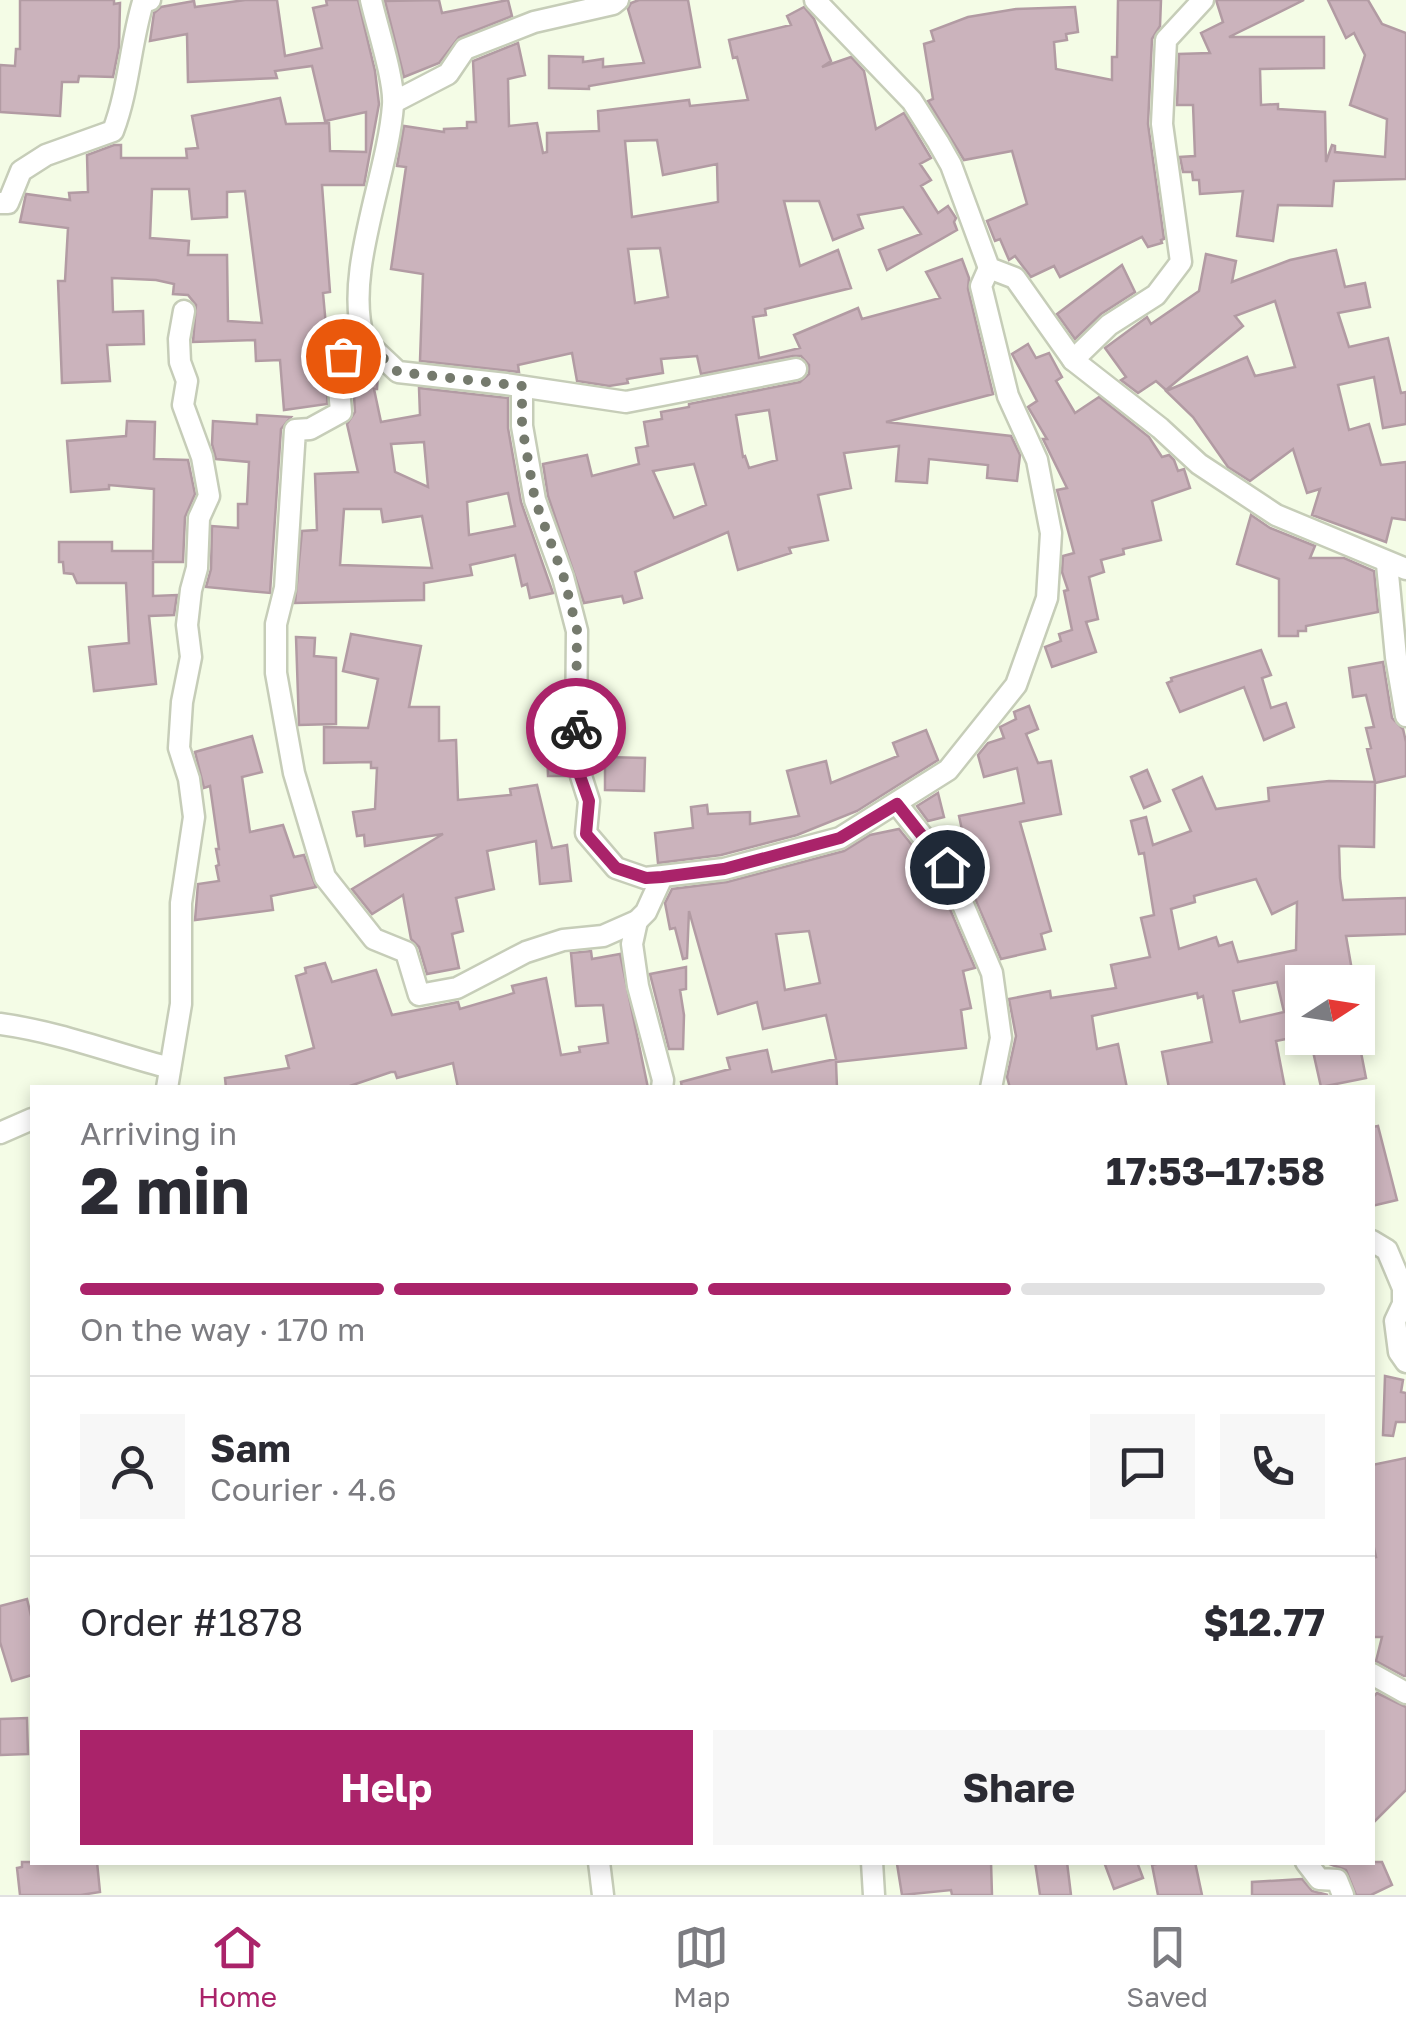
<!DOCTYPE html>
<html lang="en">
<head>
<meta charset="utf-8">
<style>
	:root { --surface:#fff; --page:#f7f7f7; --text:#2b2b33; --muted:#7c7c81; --line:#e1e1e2; --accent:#aa236a }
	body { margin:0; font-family:"Golos Text",sans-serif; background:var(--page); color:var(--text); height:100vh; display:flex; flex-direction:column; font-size:38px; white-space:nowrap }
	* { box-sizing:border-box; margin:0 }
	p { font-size:32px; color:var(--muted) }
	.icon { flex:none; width:55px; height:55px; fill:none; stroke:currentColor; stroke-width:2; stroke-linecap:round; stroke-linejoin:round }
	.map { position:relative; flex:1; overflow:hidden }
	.sheet { position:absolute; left:30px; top:1085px; width:1345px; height:780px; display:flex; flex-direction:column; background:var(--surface); border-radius:0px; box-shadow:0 5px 15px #0003 }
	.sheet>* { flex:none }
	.needle { width:65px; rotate:78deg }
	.fabs { position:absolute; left:1285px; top:965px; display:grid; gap:20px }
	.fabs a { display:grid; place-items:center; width:90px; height:90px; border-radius:0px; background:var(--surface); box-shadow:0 5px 15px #0003; font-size:50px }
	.pin { position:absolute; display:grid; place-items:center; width:85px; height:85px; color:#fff; margin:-42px; border:5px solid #fff; border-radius:50%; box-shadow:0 2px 10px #0007 }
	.courier { position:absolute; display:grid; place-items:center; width:100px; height:100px; margin:-50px; border:8px solid #aa236a; border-radius:50%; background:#fff; color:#222; box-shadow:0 2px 12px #0007 }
	.headline em { font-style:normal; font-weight:700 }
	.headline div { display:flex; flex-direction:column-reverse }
	.headline { display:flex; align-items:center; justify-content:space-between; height:170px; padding:0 50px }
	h1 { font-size:65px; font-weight:700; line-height:75px }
	.bar { display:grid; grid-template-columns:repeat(4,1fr); gap:15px 10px; align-content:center; height:120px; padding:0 50px }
	.bar i { height:12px; border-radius:8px; background:var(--line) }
	.bar .current { background:var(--accent) }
	.bar p { grid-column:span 4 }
	.line { display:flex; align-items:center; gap:25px; padding:0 50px; border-top:2px solid var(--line) }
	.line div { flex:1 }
	.round { display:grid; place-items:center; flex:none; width:105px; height:105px; border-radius:0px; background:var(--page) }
	.button { display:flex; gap:20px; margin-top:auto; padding:20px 50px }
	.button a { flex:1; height:115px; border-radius:0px; background:var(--accent); color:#fff; font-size:40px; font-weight:700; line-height:115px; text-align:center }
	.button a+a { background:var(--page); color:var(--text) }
	.tab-bar { display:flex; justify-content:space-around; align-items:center; height:140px; border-top:2px solid var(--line); background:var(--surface); font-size:28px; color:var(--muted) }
	.tab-bar a { display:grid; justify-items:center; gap:5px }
	.tab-bar .current { color:var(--accent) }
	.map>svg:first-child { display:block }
</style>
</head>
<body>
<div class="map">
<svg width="1406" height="1895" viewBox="0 0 1406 1895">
	<rect width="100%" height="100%" fill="#f4fce6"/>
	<!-- building -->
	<g fill="#cbb3bc" stroke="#b29ba3" stroke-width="2.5" fill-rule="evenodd">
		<path d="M 20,0 L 114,0 L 114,4 L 120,3 L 119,47 L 113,77 L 79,76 L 78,82 L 62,82 L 60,116 L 0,112 L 0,65 L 15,66 L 16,49 L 20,49 Z"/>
		<path d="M 245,0 L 277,0 L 285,56 L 322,48 L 313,8 L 327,5 L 326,0 L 358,0 L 375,71 L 379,104 L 364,185 L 322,185 L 330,292 L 323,293 L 329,359 L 327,404 L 284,410 L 280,360 L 256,361 L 255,340 L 193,342 L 196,305 L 188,295 L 173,294 L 174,284 L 156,280 L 112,278 L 113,312 L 143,311 L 144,344 L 107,345 L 110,381 L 62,383 L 58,281 L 65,281 L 68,228 L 20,222 L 26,194 L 70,200 L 69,193 L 88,192 L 87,155 L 114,145 L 121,145 L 121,158 L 187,158 L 186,149 L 198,148 L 192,116 L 280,98 L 286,124 L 329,123 L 330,151 L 366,152 L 366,112 L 325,121 L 312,66 L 275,71 L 277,78 L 188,82 L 187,34 L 150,41 L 154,13 L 161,7 L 194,1 L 195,7 ZM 152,189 L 189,189 L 192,219 L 227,217 L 227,192 L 245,191 L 262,323 L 228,321 L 227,255 L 188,255 L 189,241 L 150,238 Z"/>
		<path d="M 439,0 L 442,13 L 508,0 L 512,16 L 459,37 L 439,63 L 404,77 L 385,1 Z"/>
		<path d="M 639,0 L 688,0 L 700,67 L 589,86 L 589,89 L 549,88 L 549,56 L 583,57 L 583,62 L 603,59 L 603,67 L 644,63 L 628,9 L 631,3 Z"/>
		<path d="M 1118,0 L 1161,0 L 1160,26 L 1152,39 L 1148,124 L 1164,239 L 1161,240 L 1162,243 L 1148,247 L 1142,237 L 1060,277 L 1054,266 L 1031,277 L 1015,256 L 1009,260 L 1000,239 L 995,241 L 987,221 L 1027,204 L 1012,151 L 964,160 L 928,101 L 933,99 L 924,44 L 934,41 L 931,31 L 968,17 L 1016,9 L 1075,7 L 1078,32 L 1066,34 L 1067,40 L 1054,42 L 1056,69 L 1112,80 L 1112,57 L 1117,57 Z"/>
		<path d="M 1216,0 L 1304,0 L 1229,37 L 1324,37 L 1324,68 L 1260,69 L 1261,105 L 1278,104 L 1278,109 L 1325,112 L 1326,162 L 1332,145 L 1335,146 L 1335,152 L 1385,157 L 1387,119 L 1350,105 L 1365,55 L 1354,33 L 1346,38 L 1328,0 L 1368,0 L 1382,24 L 1406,33 L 1406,179 L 1334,181 L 1332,206 L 1278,205 L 1273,241 L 1237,236 L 1243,191 L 1200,194 L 1199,180 L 1193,180 L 1192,172 L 1183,172 L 1180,157 L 1195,156 L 1193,105 L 1177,105 L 1179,54 L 1210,53 L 1201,33 L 1223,22 Z"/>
		<path d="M 804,7 L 814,19 L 831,61 L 822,67 L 851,57 L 864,71 L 876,129 L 904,113 L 931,158 L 920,164 L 931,180 L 921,186 L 938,213 L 948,206 L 956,218 L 954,222 L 957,230 L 887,270 L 879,250 L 921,234 L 903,207 L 858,215 L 863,228 L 833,240 L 819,201 L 784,201 L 800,266 L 838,250 L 851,288 L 765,309 L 766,315 L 753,317 L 759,358 L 800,348 L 794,335 L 858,308 L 862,319 L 940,298 L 926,272 L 962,259 L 969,278 L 968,289 L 993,394 L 886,422 L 1011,436 L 1020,455 L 1017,481 L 987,478 L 988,465 L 929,459 L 927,483 L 896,481 L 899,446 L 844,453 L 851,488 L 818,495 L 828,540 L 789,548 L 791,553 L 738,570 L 728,532 L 635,572 L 642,598 L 624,603 L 622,596 L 584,603 L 548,496 L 543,464 L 587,455 L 592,476 L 639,464 L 636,448 L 648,446 L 644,422 L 662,419 L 661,412 L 689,407 L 689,404 L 800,382 L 809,374 L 809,365 L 801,356 L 793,356 L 701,374 L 697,356 L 661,359 L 663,373 L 627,379 L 628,383 L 609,386 L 577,381 L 572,353 L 518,365 L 519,372 L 420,361 L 423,274 L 391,269 L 406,167 L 397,166 L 404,126 L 444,132 L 444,129 L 467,128 L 467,122 L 476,122 L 473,61 L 518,43 L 525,75 L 508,79 L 509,126 L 537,123 L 543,153 L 547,152 L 547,133 L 599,131 L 598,111 L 689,100 L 690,106 L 748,100 L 737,57 L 733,58 L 729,40 L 791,25 L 787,16 ZM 657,140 L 663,175 L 717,164 L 718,202 L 632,217 L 625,141 ZM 660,248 L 668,297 L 635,303 L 628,249 ZM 769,410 L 777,460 L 749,468 L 745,456 L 743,457 L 736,415 ZM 694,464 L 706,505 L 674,518 L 653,471 Z"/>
		<path d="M 1336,250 L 1345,287 L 1365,283 L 1370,307 L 1338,313 L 1349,347 L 1388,338 L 1401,393 L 1406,392 L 1406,424 L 1383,428 L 1374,377 L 1338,385 L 1349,430 L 1369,424 L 1381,465 L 1406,462 L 1406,520 L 1392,518 L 1386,542 L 1312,515 L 1320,489 L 1307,493 L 1293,449 L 1250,481 L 1228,467 L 1193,417 L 1166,391 L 1247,357 L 1255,376 L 1295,367 L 1275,301 L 1235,316 L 1243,326 L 1166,390 L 1156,381 L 1138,393 L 1121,380 L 1126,377 L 1105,348 L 1147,317 L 1151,324 L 1199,291 L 1206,254 L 1236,261 L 1232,282 L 1290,260 Z"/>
		<path d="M 1122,265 L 1135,292 L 1101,314 L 1075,339 L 1057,314 Z"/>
		<path d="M 1028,344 L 1036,358 L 1049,353 L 1062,377 L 1056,381 L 1075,413 L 1099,397 L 1149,437 L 1162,457 L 1169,455 L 1174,460 L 1178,471 L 1184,469 L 1190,488 L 1152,501 L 1161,540 L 1123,549 L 1124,554 L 1101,560 L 1104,572 L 1089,577 L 1098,619 L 1086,622 L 1096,652 L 1052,667 L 1045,647 L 1061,641 L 1059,634 L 1072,630 L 1064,591 L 1068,590 L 1062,572 L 1063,556 L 1074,553 L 1057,490 L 1067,488 L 1043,439 L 1047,439 L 1028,407 L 1037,401 L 1012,354 Z"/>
		<path d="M 357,362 L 368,363 L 378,372 L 377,389 L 374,389 L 381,422 L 420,415 L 419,388 L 508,398 L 508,428 L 521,502 L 553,593 L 530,598 L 527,584 L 522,586 L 515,555 L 470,565 L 472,575 L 424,583 L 424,600 L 295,603 L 302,531 L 317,530 L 315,474 L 358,472 L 347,424 L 355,412 L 353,380 ZM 424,442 L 428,487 L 395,472 L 391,444 ZM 508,493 L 515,526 L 469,535 L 467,502 ZM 344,509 L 381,509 L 383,522 L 422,516 L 432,568 L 340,565 Z"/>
		<path d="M 257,415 L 291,417 L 281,429 L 270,593 L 206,587 L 211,569 L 212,526 L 238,528 L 238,504 L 247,504 L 249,462 L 216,459 L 212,444 L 213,421 L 257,424 Z"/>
		<path d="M 127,421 L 155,422 L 154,459 L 188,460 L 195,494 L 185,517 L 183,562 L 153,562 L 153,596 L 177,595 L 174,615 L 149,616 L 156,684 L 94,691 L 89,647 L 129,643 L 126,583 L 77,583 L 73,574 L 64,573 L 63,562 L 59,562 L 59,542 L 112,542 L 112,551 L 153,551 L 153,560 L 154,489 L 109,485 L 109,489 L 71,492 L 67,441 L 126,436 Z"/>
		<path d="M 1251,515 L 1270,528 L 1315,546 L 1310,558 L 1344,558 L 1374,571 L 1378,612 L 1306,626 L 1306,631 L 1298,631 L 1298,636 L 1279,636 L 1279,579 L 1237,564 Z"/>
		<path d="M 351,634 L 421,646 L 409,707 L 439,707 L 439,741 L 456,740 L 458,800 L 511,795 L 510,789 L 537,785 L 552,848 L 567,845 L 571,881 L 540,884 L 536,841 L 487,851 L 494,889 L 456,898 L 463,931 L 452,934 L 459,968 L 427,974 L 419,947 L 411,939 L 403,895 L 372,914 L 352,889 L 443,834 L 365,846 L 364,835 L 357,836 L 353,812 L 375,809 L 377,768 L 371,768 L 371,762 L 324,763 L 324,727 L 368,728 L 378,679 L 343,671 Z"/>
		<path d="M 296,637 L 315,638 L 314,656 L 336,658 L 336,724 L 299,725 Z"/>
		<path d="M 1261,650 L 1271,675 L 1262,678 L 1271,708 L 1286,703 L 1294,727 L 1264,740 L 1244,687 L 1180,712 L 1167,683 L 1172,681 L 1171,678 Z"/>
		<path d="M 1383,662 L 1392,718 L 1403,729 L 1406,742 L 1406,776 L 1375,783 L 1374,847 L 1339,846 L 1340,878 L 1343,900 L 1406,898 L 1406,934 L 1346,936 L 1354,982 L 1294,983 L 1302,1038 L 1306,1040 L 1292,1043 L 1291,1038 L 1276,1041 L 1285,1088 L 1169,1088 L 1162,1052 L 1212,1042 L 1203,996 L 1198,998 L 1197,993 L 1092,1016 L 1097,1049 L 1118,1044 L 1127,1088 L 1010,1088 L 1007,1077 L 1016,1036 L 1009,999 L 1050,991 L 1051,998 L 1116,988 L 1111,965 L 1150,957 L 1141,918 L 1154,915 L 1144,853 L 1139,854 L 1131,821 L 1146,817 L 1153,845 L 1191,831 L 1173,790 L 1202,777 L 1216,809 L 1269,801 L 1268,788 L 1329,781 L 1375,782 L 1367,749 L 1371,748 L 1366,728 L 1374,727 L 1366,695 L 1353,697 L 1349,668 ZM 1256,879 L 1272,914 L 1297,902 L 1296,950 L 1238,962 L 1232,942 L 1219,946 L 1216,937 L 1179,949 L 1171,909 L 1195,902 L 1194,896 ZM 1277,982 L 1284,1012 L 1240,1022 L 1233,991 Z"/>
		<path d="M 1029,706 L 1038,729 L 1026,734 L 1038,763 L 1051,761 L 1061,814 L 1020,822 L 1051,931 L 1041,934 L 1045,949 L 1001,959 L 962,868 L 970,867 L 959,816 L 1024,803 L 1017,768 L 984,777 L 978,755 L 988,743 L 1004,738 L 1000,727 L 1016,719 L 1014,712 Z"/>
		<path d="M 553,712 L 554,741 L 533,741 L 532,713 Z"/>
		<path d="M 926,730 L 938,760 L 857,811 L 797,835 L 721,855 L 658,863 L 655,833 L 693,828 L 691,807 L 707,805 L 708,814 L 750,812 L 750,824 L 799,816 L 787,771 L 826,761 L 831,783 L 898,756 L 893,743 Z"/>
		<path d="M 252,736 L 262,772 L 242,777 L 250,832 L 283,825 L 294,857 L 304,855 L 316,887 L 271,896 L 273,910 L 195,920 L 198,884 L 219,881 L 216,866 L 219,865 L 216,849 L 219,849 L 210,786 L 204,788 L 195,752 Z"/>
		<path d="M 547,744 L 563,744 L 567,776 L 548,776 Z"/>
		<path d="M 605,757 L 645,758 L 644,791 L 605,790 Z"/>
		<path d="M 1147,770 L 1160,801 L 1144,808 L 1131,777 Z"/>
		<path d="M 938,793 L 944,817 L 928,821 L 917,806 Z"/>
		<path d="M 899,829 L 916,850 L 922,876 L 935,874 L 975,968 L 963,971 L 971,1008 L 961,1010 L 966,1048 L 836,1062 L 837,1088 L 682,1088 L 681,1082 L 730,1069 L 727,1058 L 767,1050 L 772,1072 L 836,1059 L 826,1015 L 763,1029 L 757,1002 L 718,1014 L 689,911 L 687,958 L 683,959 L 675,928 L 670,929 L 665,903 L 672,889 L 727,882 L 844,851 L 870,835 ZM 809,931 L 820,983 L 785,990 L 776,934 Z"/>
		<path d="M 591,951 L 592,959 L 620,954 L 648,1088 L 458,1088 L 453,1063 L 397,1078 L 395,1072 L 391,1072 L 344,1088 L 226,1088 L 225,1078 L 289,1068 L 286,1056 L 314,1048 L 296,976 L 306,973 L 305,968 L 325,963 L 332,982 L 376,970 L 392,1015 L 458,1002 L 460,1009 L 514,993 L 512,986 L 546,978 L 561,1055 L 580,1052 L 579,1047 L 608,1043 L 603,1005 L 576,1006 L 571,953 Z"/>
		<path d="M 686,967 L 686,989 L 680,990 L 684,1015 L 683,1049 L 669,1049 L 650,974 Z"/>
		<path d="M 1358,1037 L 1366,1078 L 1321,1087 L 1310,1038 Z"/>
		<path d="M 1378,1126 L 1397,1200 L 1372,1206 L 1372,1127 Z"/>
		<path d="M 1385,1376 L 1403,1380 L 1401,1392 L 1406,1393 L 1406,1422 L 1396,1422 L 1393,1436 L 1383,1435 Z"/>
		<path d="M 1406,1458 L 1406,1676 L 1404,1676 L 1376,1661 L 1382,1637 L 1372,1637 L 1372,1558 L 1376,1557 L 1372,1539 L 1372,1465 Z"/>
		<path d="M 27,1599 L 32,1620 L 32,1675 L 12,1681 L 0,1642 L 0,1606 Z"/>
		<path d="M 1377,1693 L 1406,1707 L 1406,1790 L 1372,1824 L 1372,1698 Z"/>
		<path d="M 27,1718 L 28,1754 L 0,1755 L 0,1719 Z"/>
		<path d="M 22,1862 L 97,1862 L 100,1892 L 81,1895 L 20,1895 L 17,1868 L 22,1867 Z"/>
		<path d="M 908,1862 L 991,1862 L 992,1895 L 952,1895 L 951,1890 L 902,1895 L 897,1864 Z"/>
		<path d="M 1035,1862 L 1067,1862 L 1071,1895 L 1040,1895 Z"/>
		<path d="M 1104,1862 L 1137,1862 L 1143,1878 L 1114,1889 Z"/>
		<path d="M 1164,1862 L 1195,1862 L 1202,1895 L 1158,1895 L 1152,1865 Z"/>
		<path d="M 1324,1862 L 1382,1862 L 1392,1885 L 1371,1895 L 1356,1895 L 1346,1870 Z"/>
		<path d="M 1302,1879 L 1312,1891 L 1328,1895 L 1252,1895 L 1252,1882 Z"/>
	</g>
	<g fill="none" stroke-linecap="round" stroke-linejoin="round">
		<!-- minor casing -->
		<g stroke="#c6cdb8" stroke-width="25">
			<g id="minor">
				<path d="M 371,0 C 377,27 395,81 393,105 C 388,176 343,273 364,340 C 332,355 339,382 341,412 L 310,429 L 295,430 L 285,588 L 276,624 L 276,673 L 294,773 L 325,877 L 374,939 L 406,952 L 419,995 L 457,988 L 526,952 L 563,940 L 603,936 L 637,921 L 646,912 L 662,877"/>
				<path d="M 815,0 L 912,101 L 938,142 L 951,165 L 989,268 L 1015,278 L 1073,360 L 1160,428 L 1199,464 L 1276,515 L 1406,569"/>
				<path d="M 394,102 L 448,74 L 465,49 L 534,22 L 613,4 L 618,0"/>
				<path d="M 0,203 L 8,203 L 21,171 L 46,155 L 113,131 C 129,89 130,45 143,2 L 150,0"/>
				<path d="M 364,340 L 398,372 L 506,384 L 626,402 L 796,369"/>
				<path d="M 1073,360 L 1109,325 L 1156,295 L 1181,262 L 1162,124 L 1166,40 L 1203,0"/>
				<path d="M 522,387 L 522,426 L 535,500 L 563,577 L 577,631 L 576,738 L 581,776 L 589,801 L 586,833 L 616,868 L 645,878 L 724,869 L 840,838 L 948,770 L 1016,685 L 1047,598 L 1051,533 L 1037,460 L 1008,396 L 981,286 L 989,268"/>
				<path d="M 1387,564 L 1396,657 L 1406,716"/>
				<path d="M 897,804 L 947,867 L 992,973 L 1001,1038 L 991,1088"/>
				<path d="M 637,921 L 632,944 L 638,986 L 663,1080 L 662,1088"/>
				<path d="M 0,1024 C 59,1032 113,1053 170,1068"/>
				<path d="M 167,1088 L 181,1004 L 181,903 L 194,817 L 189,779 L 179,748 L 182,702 L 191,657 L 187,625 L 191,590 L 197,568 L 199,518 L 209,496 L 202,457 L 183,405 L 187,381 L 180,362 L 179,339 L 184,311"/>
				<path d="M 0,1133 L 32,1119"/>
				<path d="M 1372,1241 L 1387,1250 L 1403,1288 L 1403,1304 L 1395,1321 L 1399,1352 L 1406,1362"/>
				<path d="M 1372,1674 L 1406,1693"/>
				<path d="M 599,1862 L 603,1895"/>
				<path d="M 872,1862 L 874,1895"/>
				<path d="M 1306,1862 L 1319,1879 L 1337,1880 L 1343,1895"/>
			</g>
		</g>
		<!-- minor -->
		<use href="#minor" stroke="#fff" stroke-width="20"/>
	</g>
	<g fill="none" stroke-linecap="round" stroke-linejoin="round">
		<!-- done -->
		<path stroke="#757a6d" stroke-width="10" stroke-dasharray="0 18" d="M 343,356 L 352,346 L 364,340 L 398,372 L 522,386 L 522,426 L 535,500 L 564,578 L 577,630 L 576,728"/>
		<!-- route -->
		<path stroke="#aa236a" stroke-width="12" d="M 576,728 L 580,776 L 589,801 L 586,834 L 616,868 L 646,878 L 662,877 L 724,869 L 840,838 L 897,804 L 947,867"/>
	</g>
</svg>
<div class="fabs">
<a><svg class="needle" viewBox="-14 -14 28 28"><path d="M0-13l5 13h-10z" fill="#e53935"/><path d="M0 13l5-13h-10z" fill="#7c7c81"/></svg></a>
</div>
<div class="pin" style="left:343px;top:356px;background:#ea580c"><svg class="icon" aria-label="bag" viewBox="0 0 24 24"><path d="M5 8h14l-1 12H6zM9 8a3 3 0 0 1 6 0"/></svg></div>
<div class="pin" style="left:947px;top:867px;background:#1f2937"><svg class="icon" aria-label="home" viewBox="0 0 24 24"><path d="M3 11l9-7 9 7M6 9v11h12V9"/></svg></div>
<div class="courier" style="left:576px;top:728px"><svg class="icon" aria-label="bike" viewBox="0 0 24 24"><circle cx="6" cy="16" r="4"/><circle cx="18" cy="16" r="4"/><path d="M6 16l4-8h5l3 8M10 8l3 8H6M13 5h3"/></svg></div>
<section class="sheet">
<div class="headline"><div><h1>2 min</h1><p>Arriving in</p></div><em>17:53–17:58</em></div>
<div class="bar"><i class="current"></i><i class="current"></i><i class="current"></i><i></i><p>On the way · 170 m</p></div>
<div class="line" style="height:180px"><a class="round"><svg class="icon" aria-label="person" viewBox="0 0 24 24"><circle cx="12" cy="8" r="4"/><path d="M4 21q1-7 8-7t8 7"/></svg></a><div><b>Sam</b><p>Courier · 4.6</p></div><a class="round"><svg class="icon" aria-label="chat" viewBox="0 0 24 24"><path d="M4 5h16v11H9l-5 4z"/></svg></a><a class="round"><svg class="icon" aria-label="phone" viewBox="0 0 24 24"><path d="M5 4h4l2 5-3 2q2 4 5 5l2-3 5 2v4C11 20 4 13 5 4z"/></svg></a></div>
<div class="line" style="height:130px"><div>Order #1878</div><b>$12.77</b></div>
<div class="button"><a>Help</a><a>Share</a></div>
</section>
</div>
<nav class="tab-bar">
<a class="current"><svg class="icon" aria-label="home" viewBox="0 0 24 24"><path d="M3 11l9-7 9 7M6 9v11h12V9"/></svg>Home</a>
<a><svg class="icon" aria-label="map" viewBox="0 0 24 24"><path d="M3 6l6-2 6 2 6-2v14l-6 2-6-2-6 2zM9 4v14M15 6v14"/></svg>Map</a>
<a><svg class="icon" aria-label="saved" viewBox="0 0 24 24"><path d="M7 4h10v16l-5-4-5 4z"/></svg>Saved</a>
</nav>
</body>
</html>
